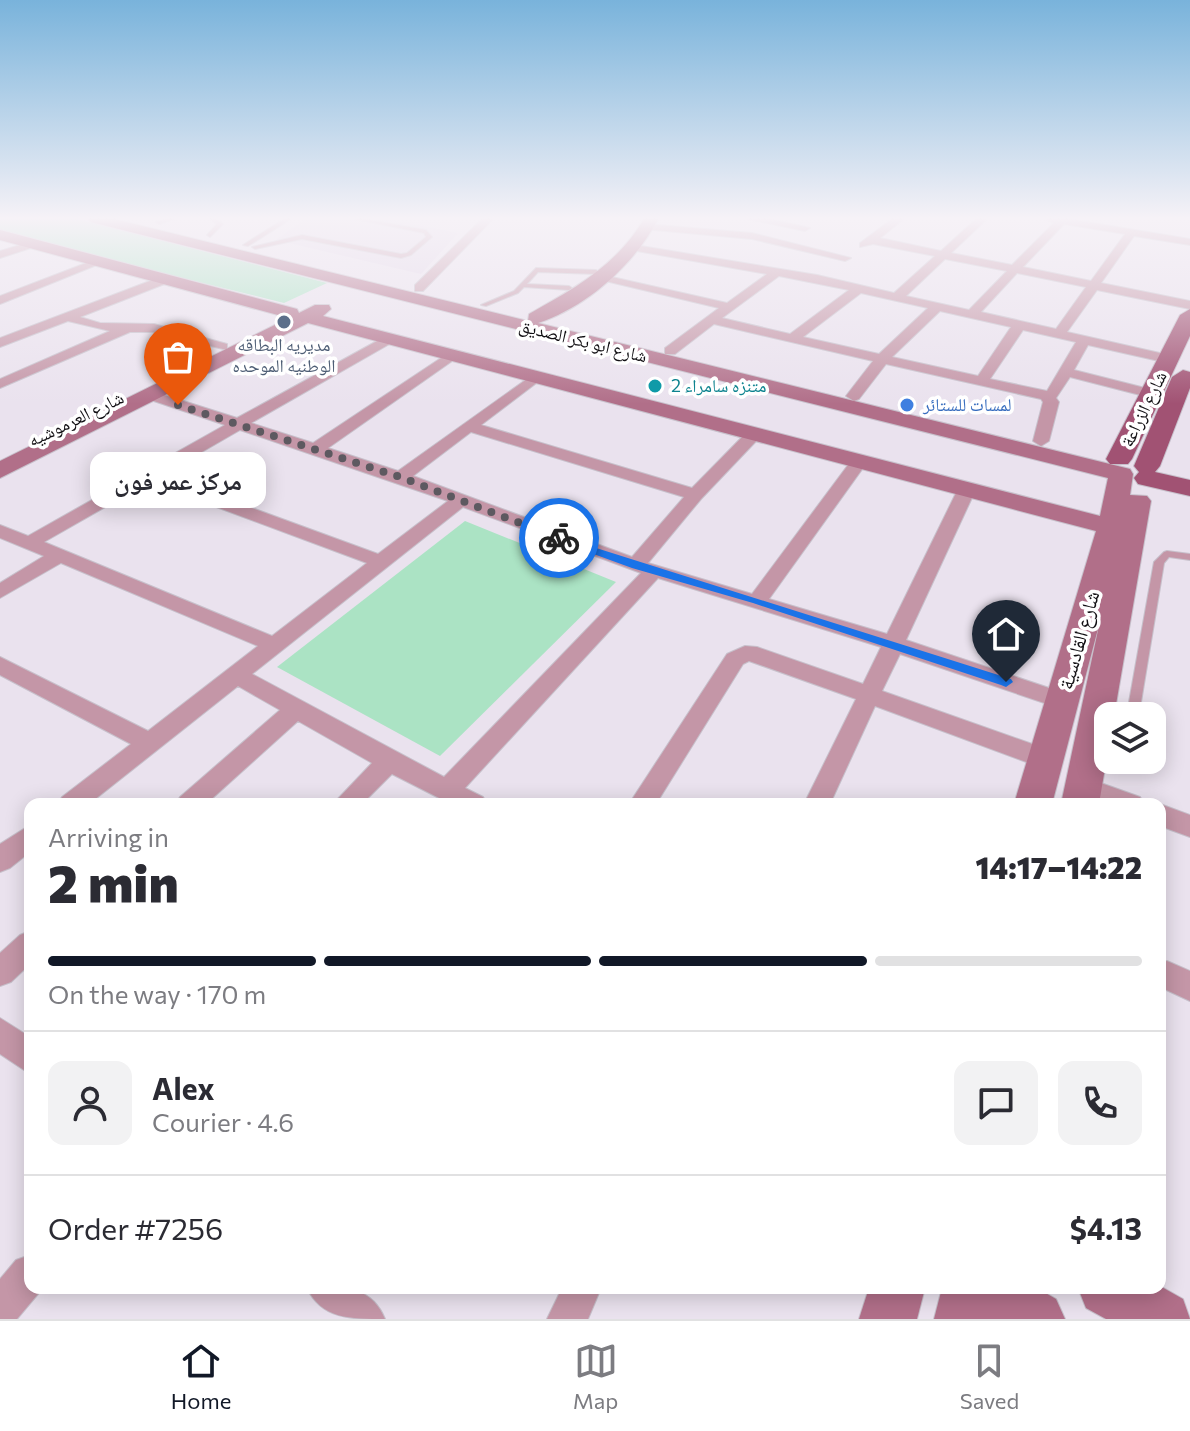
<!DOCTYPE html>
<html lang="en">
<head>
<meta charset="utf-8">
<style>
	:root { --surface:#fff; --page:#f2f2f3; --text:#2b2b33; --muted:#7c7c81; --line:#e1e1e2; --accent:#111827 }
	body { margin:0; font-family:Commissioner,"Noto Naskh Arabic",sans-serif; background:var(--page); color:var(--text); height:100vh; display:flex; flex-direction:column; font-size:30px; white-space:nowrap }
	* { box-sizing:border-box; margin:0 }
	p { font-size:26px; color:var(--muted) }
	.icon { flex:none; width:44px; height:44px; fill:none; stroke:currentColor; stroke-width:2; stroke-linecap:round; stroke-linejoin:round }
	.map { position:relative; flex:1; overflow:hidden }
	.panel { position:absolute; left:24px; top:798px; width:1142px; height:496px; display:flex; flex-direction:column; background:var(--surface); border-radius:16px; box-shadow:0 4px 20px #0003 }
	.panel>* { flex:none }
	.controls { position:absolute; left:1094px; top:702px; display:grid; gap:16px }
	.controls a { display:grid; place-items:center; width:72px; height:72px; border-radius:16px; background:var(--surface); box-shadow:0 4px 20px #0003; font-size:40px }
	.pin { position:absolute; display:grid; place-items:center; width:68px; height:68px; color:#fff; margin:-82px -34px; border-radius:50% 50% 50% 0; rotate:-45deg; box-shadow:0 0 8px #0007 }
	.pin .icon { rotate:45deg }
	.courier { position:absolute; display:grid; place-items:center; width:80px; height:80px; margin:-40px; border:6px solid #1a73e8; border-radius:50%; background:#fff; color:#222; box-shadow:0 2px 10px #0007 }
	.bubble { position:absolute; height:56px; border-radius:16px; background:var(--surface); box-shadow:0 4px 20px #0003; font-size:26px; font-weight:800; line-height:56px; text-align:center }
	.summary em { font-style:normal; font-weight:800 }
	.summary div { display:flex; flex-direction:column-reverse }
	.summary { display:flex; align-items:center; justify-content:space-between; height:136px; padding:0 24px }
	h1 { font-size:52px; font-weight:800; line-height:60px }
	.bar { display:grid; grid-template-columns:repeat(4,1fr); gap:12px 8px; align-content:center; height:96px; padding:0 24px }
	.bar i { height:10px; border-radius:6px; background:var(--line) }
	.bar .selected { background:var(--accent) }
	.bar p { grid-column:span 4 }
	.line { display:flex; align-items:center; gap:20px; padding:0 24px; border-top:2px solid var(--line) }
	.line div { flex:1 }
	.round { display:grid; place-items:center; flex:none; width:84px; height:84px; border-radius:16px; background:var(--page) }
	.menu { display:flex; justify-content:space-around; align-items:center; height:112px; border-top:2px solid var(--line); background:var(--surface); font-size:22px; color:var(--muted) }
	.menu a { display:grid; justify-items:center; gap:4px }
	.menu .selected { color:var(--accent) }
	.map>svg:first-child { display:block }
</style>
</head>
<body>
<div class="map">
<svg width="1190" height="1319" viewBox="0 0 1190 1319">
	<rect width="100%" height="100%" fill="#eae2ee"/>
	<!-- built -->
	<path fill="#e2d6e8" d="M 305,219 L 386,219 L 458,233 L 421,274 L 276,240 Z"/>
	<!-- green -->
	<g fill="#abe3c4">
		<path d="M 0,219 L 77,219 L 327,283 L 284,303 L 0,233 Z"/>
		<path d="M 465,521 L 616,582 L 440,756 L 277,667 Z"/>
	</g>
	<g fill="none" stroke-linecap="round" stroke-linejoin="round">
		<!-- lane casing -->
		<g stroke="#c7c0cb" stroke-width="2">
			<g id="lane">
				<path d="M 165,219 L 175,219 L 159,224 L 156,222 Z"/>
				<path d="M 210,219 L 216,219 L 223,224 L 210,237 L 207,235 L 217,224 Z"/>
				<path d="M 284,219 L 291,219 L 248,246 L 243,245 Z"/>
				<path d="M 354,219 L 365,219 L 426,230 L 432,237 L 411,255 L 401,258 L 302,239 L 255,249 L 252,247 L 302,235 L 401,254 L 407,253 L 426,237 L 424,233 Z"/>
				<path d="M 536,268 L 596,270 L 599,272 L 596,274 L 538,272 L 527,284 L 569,286 L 572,288 L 569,290 L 524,287 L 518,293 L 486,306 L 481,305 L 514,291 Z"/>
				<path d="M 1167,551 L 1190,554 L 1190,560 L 1169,557 L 1164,563 L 1141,702 L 1139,705 L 1131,705 L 1129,702 L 1154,562 L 1164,552 Z"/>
			</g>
		</g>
		<!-- street casing -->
		<g stroke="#c7c0cb" stroke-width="2">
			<g id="street">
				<path d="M 482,219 L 493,219 L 423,291 L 415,291 L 415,285 Z"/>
				<path d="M 747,219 L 770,219 L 810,228 L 805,231 Z"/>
				<path d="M 892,219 L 904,219 L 880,238 L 941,251 L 976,219 L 987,219 L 951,253 L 1012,265 L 1054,223 L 1045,219 L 1069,219 L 1190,239 L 1190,245 L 1134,236 L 1101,283 L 1190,301 L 1190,309 L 1097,290 L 1067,332 L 1173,356 L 1175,359 L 1168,363 L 1088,345 L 1074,370 L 1157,391 L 1159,394 L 1152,398 L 1070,377 L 1056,398 L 1059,402 L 1049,441 L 1041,446 L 1033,441 L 1043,402 L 1041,399 L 886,364 L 859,399 L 854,401 L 846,396 L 873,361 L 714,324 L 675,354 L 665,354 L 665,348 L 719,308 L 597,279 L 603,275 L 727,303 L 767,274 L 631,250 L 631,246 L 635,245 L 817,275 L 894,293 L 935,256 L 873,244 L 860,247 L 860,243 ZM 1064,224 L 1125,234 L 1091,281 L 1023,267 ZM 945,259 L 1007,271 L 969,310 L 906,296 ZM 1017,273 L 1086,287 L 1056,329 L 981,312 ZM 779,276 L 849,290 L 790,334 L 722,318 ZM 861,293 L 928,308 L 879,354 L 803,337 ZM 940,311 L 1011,327 L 978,376 L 892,357 ZM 1023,330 L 1076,342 L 1047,391 L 990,379 Z"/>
				<path d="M 647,224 L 752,233 L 851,258 L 845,261 L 752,239 L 643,229 L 643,225 Z"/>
				<path d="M 33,241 L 37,242 L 37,246 L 0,258 L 0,251 Z"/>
				<path d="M 94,260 L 104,262 L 0,304 L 0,296 Z"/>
				<path d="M 163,276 L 169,280 L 167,283 L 80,317 L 100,323 L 154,324 L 227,344 L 227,350 L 153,332 L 130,332 L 0,388 L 0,379 L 110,331 L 68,321 L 0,347 L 0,338 Z"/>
				<path d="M 388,335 L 393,336 L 393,342 L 251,423 L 313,443 L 450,352 L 455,353 L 455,359 L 328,448 L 398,471 L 534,374 L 539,375 L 539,381 L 481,425 L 692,488 L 748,431 L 760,431 L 760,437 L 701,499 L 648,563 L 752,594 L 854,457 L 866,457 L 868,461 L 769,599 L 887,634 L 958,489 L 967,484 L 973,485 L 976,489 L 906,640 L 1070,695 L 1074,701 L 1070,707 L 1062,709 L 900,654 L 882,691 L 1055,752 L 1058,759 L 1055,766 L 1046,768 L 1037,766 L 875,706 L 830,804 L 804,804 L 856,699 L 749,661 L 743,664 L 656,804 L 629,804 L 727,654 L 745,646 L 757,647 L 863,684 L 881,647 L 658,578 L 465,788 L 483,797 L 487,804 L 451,804 L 392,774 L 362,804 L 333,804 L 372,763 L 298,721 L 206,804 L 176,804 L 180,797 L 280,710 L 238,686 L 89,804 L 58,804 L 62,797 L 131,744 L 0,675 L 0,657 L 148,731 L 258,646 L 61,563 L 0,598 L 0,583 L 44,556 L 0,538 L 0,525 L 28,536 L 225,425 L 145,398 L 145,392 L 155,392 L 237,418 ZM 240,430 L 448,501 L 378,554 L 162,475 ZM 471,432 L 684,497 L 632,557 L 413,476 ZM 149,482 L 367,563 L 272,636 L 44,542 ZM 463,507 L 641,573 L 444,777 L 252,674 Z"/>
				<path d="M 1084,777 L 1140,797 L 1144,804 L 1102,804 L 1075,794 L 1071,787 L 1075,780 Z"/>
				<path d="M 1160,804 L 1190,815 L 1190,837 L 1160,826 Z"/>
				<path d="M 30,825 L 30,852 L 10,868 L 0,872 L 0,844 Z"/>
				<path d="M 30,931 L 30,964 L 11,982 L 0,986 L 0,953 L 20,935 Z"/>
				<path d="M 1167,961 L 1190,971 L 1190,1001 L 1160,987 L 1160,963 Z"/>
				<path d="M 0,1018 L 30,1037 L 30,1074 L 0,1054 Z"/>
				<path d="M 30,1255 L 30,1288 L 43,1288 L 17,1319 L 0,1319 L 0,1279 L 16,1260 Z"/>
				<path d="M 307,1288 C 340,1288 370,1283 385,1319 C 350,1319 322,1319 307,1288 Z"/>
				<path d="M 562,1288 L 601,1288 L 588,1319 L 547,1319 Z"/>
			</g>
		</g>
		<!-- secondary casing -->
		<g stroke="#c7c0cb" stroke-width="2">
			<g id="secondary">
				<path d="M 88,219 L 114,219 L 528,321 L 529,314 C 575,288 616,266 644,219 L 658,219 C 635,264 587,307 538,323 L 1130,469 L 1133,474 L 1130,495 L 1147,496 L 1151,501 L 1114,716 L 1108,716 L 1108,750 L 1099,804 L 1061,804 L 1100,621 L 1052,804 L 1014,804 L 1096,531 L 308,323 L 0,478 L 0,461 L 289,318 L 0,240 L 0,230 L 297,309 L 299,313 L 315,305 L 329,305 L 331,309 L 323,316 L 1100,516 L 1108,478 L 91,222 Z"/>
				<path d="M 1160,1286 L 1183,1299 L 1190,1319 L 1106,1319 L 1086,1308 L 1078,1288 Z"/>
				<path d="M 869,1288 L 925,1288 L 917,1319 L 859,1319 Z"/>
				<path d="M 942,1288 L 1037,1288 L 1056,1299 L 1065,1319 L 934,1319 Z"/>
			</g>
		</g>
		<!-- primary casing -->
		<g stroke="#c7c0cb" stroke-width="2">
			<g id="primary">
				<path d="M 1190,309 L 1190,336 L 1132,459 L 1128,464 L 1110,464 L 1106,459 L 1180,315 Z"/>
				<path d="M 1183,370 L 1190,372 L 1190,388 L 1160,466 L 1155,472 L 1190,480 L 1190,496 L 1138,484 L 1134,478 L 1139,472 L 1134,466 L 1172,377 Z"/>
			</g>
		</g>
		<!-- lane -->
		<use href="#lane" fill="#c496a7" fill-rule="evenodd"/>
		<!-- street -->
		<use href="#street" fill="#c496a7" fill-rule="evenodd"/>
		<!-- secondary -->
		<use href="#secondary" fill="#b16f89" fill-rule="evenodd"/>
		<!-- primary -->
		<use href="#primary" fill="#a15273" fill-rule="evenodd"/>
	</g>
	<!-- sky -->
	<linearGradient id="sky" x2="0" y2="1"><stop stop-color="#79b3db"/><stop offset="0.54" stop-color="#f6f2f7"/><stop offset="1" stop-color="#f6f2f7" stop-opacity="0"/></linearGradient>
	<rect width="1190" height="404" fill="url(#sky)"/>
	<!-- route -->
	<path fill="#1a73e8" d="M 555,535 L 1011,679 L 1013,682 L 1006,687 L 1001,685 L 753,603 L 632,568 L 555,540 Z"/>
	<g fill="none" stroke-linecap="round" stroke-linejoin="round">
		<!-- done -->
		<path stroke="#5d5960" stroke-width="8" stroke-dasharray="0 14.4" d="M 178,405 L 400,477 L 559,538"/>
	</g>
	<!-- markers -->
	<circle fill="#5c6f8a" stroke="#fff" stroke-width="3" cx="284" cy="322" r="8"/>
	<circle fill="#0f9aa8" stroke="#fff" stroke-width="3" cx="655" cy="386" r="8"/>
	<circle fill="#3f7fe0" stroke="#fff" stroke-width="3" cx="907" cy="405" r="8"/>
	<g text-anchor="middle" stroke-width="7" stroke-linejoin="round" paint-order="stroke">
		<!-- far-street labels -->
		<g font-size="18" fill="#110f13" stroke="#fff">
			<text transform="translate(583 341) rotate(14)" y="6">شارع ابو بكر الصديق</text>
			<text transform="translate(1144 409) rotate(-64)" y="6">شارع الزراعة</text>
			<text transform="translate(76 419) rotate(-26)" y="6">شارع العرموشيه</text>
		</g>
		<!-- far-service labels -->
		<g font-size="18" fill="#4e5e75" stroke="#fff">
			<text x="284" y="351">مديريه البطاقه<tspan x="284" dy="21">الوطنيه الموحده</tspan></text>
		</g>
		<!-- far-culture labels -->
		<g font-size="18" fill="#0d838f" stroke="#fff" text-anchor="start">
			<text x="671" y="392">متنزه سامراء 2</text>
		</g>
		<!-- far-shop labels -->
		<g font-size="18" fill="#366cbe" stroke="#fff" text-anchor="start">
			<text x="923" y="411">لمسات للستائر</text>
		</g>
		<!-- street labels -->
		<g font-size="20" fill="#110f13" stroke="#fff">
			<text transform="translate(1079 640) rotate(-74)" y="7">شارع القادسية</text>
		</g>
	</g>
</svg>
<div class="controls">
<a><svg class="icon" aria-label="layers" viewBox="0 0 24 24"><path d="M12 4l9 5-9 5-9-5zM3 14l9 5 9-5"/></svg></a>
</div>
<div class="pin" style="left:178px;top:405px;background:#ea580c"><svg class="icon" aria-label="bag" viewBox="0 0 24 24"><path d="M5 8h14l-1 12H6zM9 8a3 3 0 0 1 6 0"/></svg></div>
<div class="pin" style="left:1006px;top:682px;background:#1f2937"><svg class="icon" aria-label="home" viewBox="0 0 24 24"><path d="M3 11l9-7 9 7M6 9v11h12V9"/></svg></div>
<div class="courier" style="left:559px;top:538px"><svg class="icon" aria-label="bike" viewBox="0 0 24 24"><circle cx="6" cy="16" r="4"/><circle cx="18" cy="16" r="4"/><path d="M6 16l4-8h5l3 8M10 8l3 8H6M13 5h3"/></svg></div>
<div class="bubble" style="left:90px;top:452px;width:176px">مركز عمر فون</div>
<section class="panel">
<div class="summary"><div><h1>2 min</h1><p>Arriving in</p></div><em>14:17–14:22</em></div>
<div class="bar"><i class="selected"></i><i class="selected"></i><i class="selected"></i><i></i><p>On the way · 170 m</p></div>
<div class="line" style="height:144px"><a class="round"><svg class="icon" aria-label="person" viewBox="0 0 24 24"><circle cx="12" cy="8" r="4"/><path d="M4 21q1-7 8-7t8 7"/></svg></a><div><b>Alex</b><p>Courier · 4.6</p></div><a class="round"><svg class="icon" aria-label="chat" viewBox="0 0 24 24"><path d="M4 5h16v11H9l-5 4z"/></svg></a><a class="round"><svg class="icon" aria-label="phone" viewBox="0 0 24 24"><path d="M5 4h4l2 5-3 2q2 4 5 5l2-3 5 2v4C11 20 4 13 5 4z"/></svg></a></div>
<div class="line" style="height:104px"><div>Order #7256</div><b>$4.13</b></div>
</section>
</div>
<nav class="menu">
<a class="selected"><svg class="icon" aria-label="home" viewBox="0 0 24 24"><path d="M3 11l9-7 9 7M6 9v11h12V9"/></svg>Home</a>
<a><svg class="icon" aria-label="map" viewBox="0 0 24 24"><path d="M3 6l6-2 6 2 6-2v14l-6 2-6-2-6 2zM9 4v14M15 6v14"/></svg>Map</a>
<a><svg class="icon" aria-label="saved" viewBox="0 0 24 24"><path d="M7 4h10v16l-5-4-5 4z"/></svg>Saved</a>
</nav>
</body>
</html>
